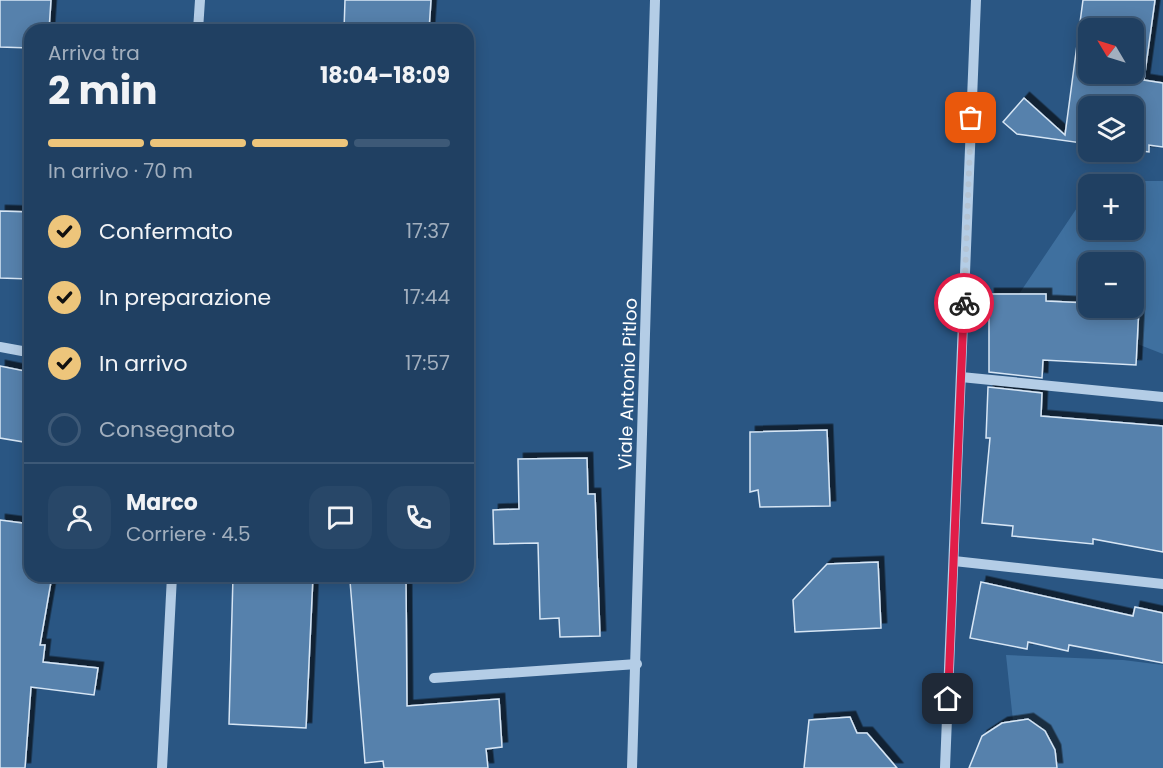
<!DOCTYPE html>
<html lang="it">
<head>
<meta charset="utf-8">
<style>
	:root { --surface:#204062; --page:#284768; --text:#f1f3f6; --muted:#a2afbe; --line:#3d5977; --accent:#edc57b }
	body { margin:0; font-family:Poppins,sans-serif; background:var(--page); color:var(--text); height:100vh; display:flex; flex-direction:column; font-size:22px; white-space:nowrap }
	* { box-sizing:border-box; margin:0 }
	p { font-size:20px; color:var(--muted) }
	.icon { flex:none; width:33px; height:33px; fill:none; stroke:currentColor; stroke-width:2; stroke-linecap:round; stroke-linejoin:round }
	.map { position:relative; flex:1; overflow:hidden }
	.drawer { position:absolute; left:24px; top:24px; width:450px; height:558px; display:flex; flex-direction:column; background:var(--surface); border-radius:18px; box-shadow:0 3px 15px #0003,0 0 0 2px var(--line) }
	.drawer>* { flex:none }
	.needle { width:39px; rotate:308deg }
	.fabs { position:absolute; left:1078px; top:18px; display:grid; gap:12px }
	.fabs a { display:grid; place-items:center; width:66px; height:66px; border-radius:12px; background:var(--surface); box-shadow:0 3px 15px #0003,0 0 0 2px var(--line); font-size:30px }
	.pin { position:absolute; display:grid; place-items:center; width:51px; height:51px; color:#fff; margin:-26px; border-radius:12px; box-shadow:0 3px 9px #0006 }
	.courier { position:absolute; display:grid; place-items:center; width:60px; height:60px; margin:-30px; border:4px solid #e11d48; border-radius:50%; background:#fff; color:#222; box-shadow:0 2px 8px #0007 }
	.summary em { font-style:normal; font-weight:700 }
	.summary div { display:flex; flex-direction:column-reverse }
	.summary { display:flex; align-items:center; justify-content:space-between; height:102px; padding:0 24px }
	h1 { font-size:39px; font-weight:700; line-height:45px }
	.bar { display:grid; grid-template-columns:repeat(4,1fr); gap:9px 6px; align-content:center; height:72px; padding:0 24px }
	.bar i { height:8px; border-radius:4px; background:var(--line) }
	.bar .on { background:var(--accent) }
	.bar p { grid-column:span 4 }
	.line { display:flex; align-items:center; gap:15px; padding:0 24px; border-top:2px solid var(--line) }
	.line div { flex:1 }
	.round { display:grid; place-items:center; flex:none; width:63px; height:63px; border-radius:18px; background:var(--page) }
	ol { padding:0 24px; list-style:none }
	li { display:flex; align-items:center; gap:18px; height:66px }
	li p { margin-inline-start:auto }
	li .icon { padding:6px; border-radius:50%; background:var(--accent); color:#111; stroke-width:4 }
	li:last-child { color:var(--muted) }
	li i { width:33px; height:33px; border:3px solid var(--line); border-radius:50% }
	.map>svg:first-child { display:block }
</style>
</head>
<body>
<div class="map">
<svg width="1163" height="768" viewBox="0 0 1163 768">
	<defs>
		<filter id="shadow"><feDropShadow dx="5.5" dy="-5.5" stdDeviation="0" flood-color="#0009"/></filter>
	</defs>
	<rect width="100%" height="100%" fill="#2a5683"/>
	<!-- green -->
	<g fill="#3f709f" fill-rule="evenodd">
		<path d="M 1094,181 L 1163,181 L 1163,354 L 1017,297 L 1089,190 L 1089,230 L 1134,230 L 1134,184 L 1092,184 ZM 1089,262 L 1134,262 L 1134,308 L 1089,308 Z"/>
		<path d="M 1006,655 L 1123,660 L 1163,665 L 1163,768 L 1018,768 Z"/>
	</g>
	<!-- building -->
	<g fill="#5681ac" stroke="#d7e6f5" stroke-width="1.5" fill-rule="evenodd" filter="url(#shadow)">
		<path d="M 0,0 L 51,0 L 49,30 L 30,30 L 30,48 L 0,47 Z"/>
		<path d="M 345,0 L 431,0 L 429,30 L 344,30 Z"/>
		<path d="M 1083,0 L 1155,0 L 1144,80 L 1163,83 L 1163,147 L 1149,145 L 1149,152 L 1134,150 L 1134,106 L 1089,106 L 1089,144 L 1017,134 L 1003,122 L 1024,98 L 1065,135 ZM 1089,28 L 1134,28 L 1134,74 L 1089,74 Z"/>
		<path d="M 0,211 L 30,212 L 30,279 L 0,278 Z"/>
		<path d="M 989,294 L 1046,294 L 1046,301 L 1089,303 L 1089,308 L 1139,306 L 1136,365 L 1043,360 L 1042,378 L 989,372 Z"/>
		<path d="M 0,366 L 30,372 L 30,443 L 0,438 Z"/>
		<path d="M 988,387 L 1042,393 L 1041,416 L 1163,426 L 1163,552 L 1093,539 L 1093,544 L 1012,536 L 1013,526 L 982,523 L 990,438 L 986,438 Z"/>
		<path d="M 827,430 L 830,506 L 760,507 L 758,490 L 750,492 L 750,432 Z"/>
		<path d="M 587,458 L 588,494 L 595,494 L 600,636 L 560,637 L 559,618 L 540,619 L 538,543 L 494,544 L 493,510 L 519,509 L 518,459 Z"/>
		<path d="M 0,520 L 30,524 L 30,576 L 52,576 L 40,645 L 45,645 L 43,662 L 98,668 L 94,695 L 31,687 L 25,768 L 0,768 Z"/>
		<path d="M 878,562 L 881,628 L 795,632 L 793,600 L 827,564 Z"/>
		<path d="M 233,576 L 313,576 L 306,728 L 229,724 Z"/>
		<path d="M 406,579 L 407,706 L 499,699 L 502,747 L 486,749 L 488,768 L 384,768 L 383,761 L 365,763 L 350,581 Z"/>
		<path d="M 981,582 L 1133,616 L 1135,607 L 1163,613 L 1163,663 L 1069,645 L 1068,651 L 1028,642 L 1027,649 L 970,638 Z"/>
		<path d="M 850,717 L 857,733 L 867,733 L 897,768 L 804,768 L 809,720 Z"/>
		<path d="M 1028,719 L 1045,731 L 1055,750 L 1057,768 L 969,768 L 982,736 L 1002,723 Z"/>
	</g>
	<g fill="none" stroke-linecap="round" stroke-linejoin="round">
		<!-- minor -->
		<g stroke="#b4cde6" stroke-width="10">
			<path d="M 198,30 L 200,0"/>
			<path d="M 0,347 L 22,351"/>
			<path d="M 961,377 L 1163,397"/>
			<path d="M 954,561 L 1163,584"/>
			<path d="M 434,678 L 637,664"/>
			<path d="M 162,768 L 172,576"/>
			<path d="M 632,768 L 655,0"/>
			<path d="M 945,768 L 976,0"/>
		</g>
	</g>
	<g fill="none" stroke-linecap="round" stroke-linejoin="round">
		<!-- done -->
		<path stroke="#b4c4d4" stroke-width="6" stroke-dasharray="0 10.8" d="M 964,303 L 971,118"/>
		<!-- route -->
		<path stroke="#e11d48" stroke-width="8" d="M 948,699 L 964,303"/>
	</g>
	<g text-anchor="middle" stroke-width="4.5" stroke-linejoin="round" paint-order="stroke">
		<!-- street labels -->
		<g font-size="18" fill="#fff" stroke="#2a5683">
			<text transform="translate(628 384) rotate(-88)" y="6">Viale Antonio Pitloo</text>
		</g>
	</g>
</svg>
<div class="fabs">
<a><svg class="needle" viewBox="-14 -14 28 28"><path d="M0-13l5 13h-10z" fill="#e53935"/><path d="M0 13l5-13h-10z" fill="#a2afbe"/></svg></a>
<a><svg class="icon" aria-label="layers" viewBox="0 0 24 24"><path d="M12 4l9 5-9 5-9-5zM3 14l9 5 9-5"/></svg></a>
<a>+</a>
<a>−</a>
</div>
<div class="pin" style="left:971px;top:118px;background:#ea580c"><svg class="icon" aria-label="bag" viewBox="0 0 24 24"><path d="M5 8h14l-1 12H6zM9 8a3 3 0 0 1 6 0"/></svg></div>
<div class="pin" style="left:948px;top:699px;background:#1f2937"><svg class="icon" aria-label="home" viewBox="0 0 24 24"><path d="M3 11l9-7 9 7M6 9v11h12V9"/></svg></div>
<div class="courier" style="left:964px;top:303px"><svg class="icon" aria-label="bike" viewBox="0 0 24 24"><circle cx="6" cy="16" r="4"/><circle cx="18" cy="16" r="4"/><path d="M6 16l4-8h5l3 8M10 8l3 8H6M13 5h3"/></svg></div>
<section class="drawer">
<div class="summary"><div><h1>2 min</h1><p>Arriva tra</p></div><em>18:04–18:09</em></div>
<div class="bar"><i class="on"></i><i class="on"></i><i class="on"></i><i></i><p>In arrivo · 70 m</p></div>
<ol>
<li><svg class="icon" aria-label="check" viewBox="0 0 24 24"><path d="M5 12l5 5 9-10"/></svg>Confermato<p>17:37</p></li>
<li><svg class="icon" aria-label="check" viewBox="0 0 24 24"><path d="M5 12l5 5 9-10"/></svg>In preparazione<p>17:44</p></li>
<li><svg class="icon" aria-label="check" viewBox="0 0 24 24"><path d="M5 12l5 5 9-10"/></svg>In arrivo<p>17:57</p></li>
<li><i></i>Consegnato</li>
</ol>
<div class="line" style="height:108px"><a class="round"><svg class="icon" aria-label="person" viewBox="0 0 24 24"><circle cx="12" cy="8" r="4"/><path d="M4 21q1-7 8-7t8 7"/></svg></a><div><b>Marco</b><p>Corriere · 4.5</p></div><a class="round"><svg class="icon" aria-label="chat" viewBox="0 0 24 24"><path d="M4 5h16v11H9l-5 4z"/></svg></a><a class="round"><svg class="icon" aria-label="phone" viewBox="0 0 24 24"><path d="M5 4h4l2 5-3 2q2 4 5 5l2-3 5 2v4C11 20 4 13 5 4z"/></svg></a></div>
</section>
</div>
</body>
</html>
